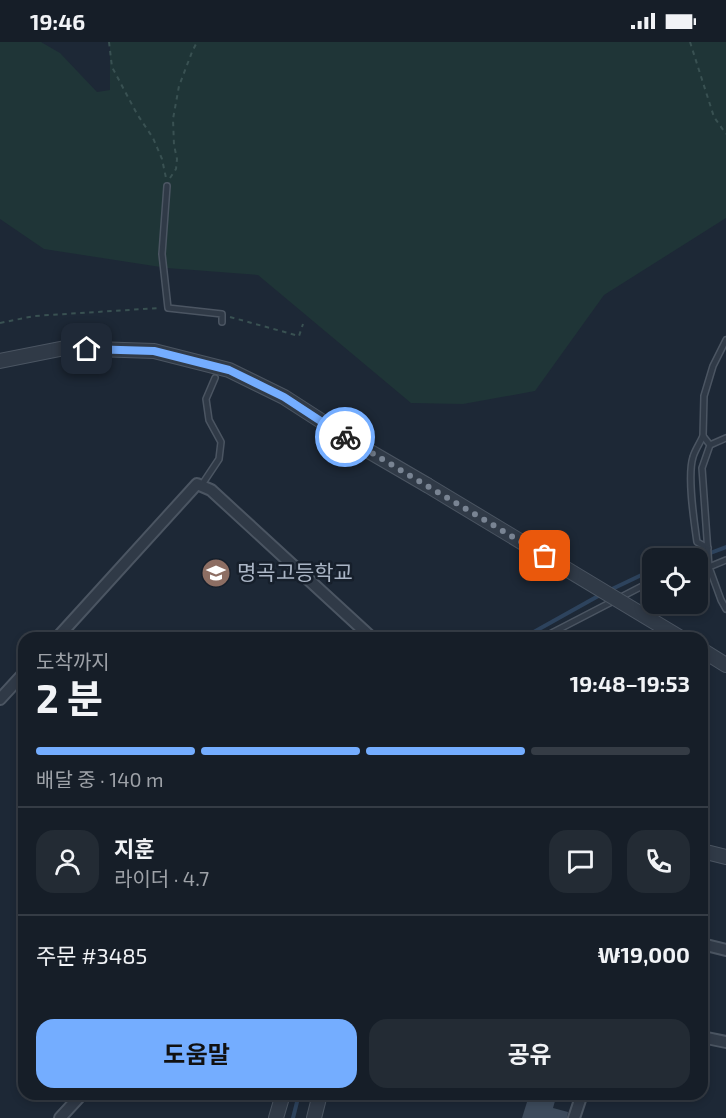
<!DOCTYPE html>
<html lang="ko">
<head>
<meta charset="utf-8">
<style>
	:root { --surface:#161e28; --page:#232b34; --text:#f1f3f6; --muted:#9ea2a8; --line:#353c45; --accent:#74adff }
	body { margin:0; font-family:"Exo 2","Noto Sans KR",sans-serif; background:var(--page); color:var(--text); height:100vh; display:flex; flex-direction:column; font-size:22px; white-space:nowrap }
	* { box-sizing:border-box; margin:0 }
	p { font-size:20px; color:var(--muted) }
	.icon { flex:none; width:33px; height:33px; fill:none; stroke:currentColor; stroke-width:2; stroke-linecap:round; stroke-linejoin:round }
	.map { position:relative; flex:1; overflow:hidden }
	.details { position:absolute; left:18px; top:590px; width:690px; height:468px; display:flex; flex-direction:column; background:var(--surface); border-radius:18px; box-shadow:0 3px 9px #0003,0 0 0 2px var(--line) }
	.details>* { flex:none }
	.controls { position:absolute; left:642px; top:506px; display:grid; gap:12px }
	.controls a { display:grid; place-items:center; width:66px; height:66px; border-radius:12px; background:var(--surface); box-shadow:0 3px 9px #0003,0 0 0 2px var(--line); font-size:30px }
	.pin { position:absolute; display:grid; place-items:center; width:51px; height:51px; color:#fff; margin:-26px; border-radius:12px; box-shadow:0 3px 9px #0006 }
	.courier { position:absolute; display:grid; place-items:center; width:60px; height:60px; margin:-30px; border:4px solid #74adff; border-radius:50%; background:#fff; color:#222; box-shadow:0 2px 8px #0007 }
	.overview em { font-style:normal; font-weight:700 }
	.overview div { display:flex; flex-direction:column-reverse }
	.overview { display:flex; align-items:center; justify-content:space-between; height:102px; padding:0 18px }
	h1 { font-size:39px; font-weight:700; line-height:45px }
	.bar { display:grid; grid-template-columns:repeat(4,1fr); gap:9px 6px; align-content:center; height:72px; padding:0 18px }
	.bar i { height:8px; border-radius:4px; background:var(--line) }
	.bar .on { background:var(--accent) }
	.bar p { grid-column:span 4 }
	.line { display:flex; align-items:center; gap:15px; padding:0 18px; border-top:2px solid var(--line) }
	.line div { flex:1 }
	.round { display:grid; place-items:center; flex:none; width:63px; height:63px; border-radius:18px; background:var(--page) }
	.primary-button { display:flex; gap:12px; margin-top:auto; padding:12px 18px }
	.primary-button a { flex:1; height:69px; border-radius:18px; background:var(--accent); color:#111; font-size:24px; font-weight:700; line-height:69px; text-align:center }
	.primary-button a+a { background:var(--page); color:var(--text) }
	.status { display:flex; justify-content:space-between; align-items:center; height:42px; padding:0 30px; background:var(--surface); direction:ltr }
	.status svg { height:16px; fill:currentColor }
	.map>svg:first-child { display:block }
</style>
</head>
<body>
<div class="status"><b>19:46</b><svg viewBox="0 0 49 12"><path d="M0 12V9h3v3zM5 12V6h3v6zM10 12V3h3v9zM15 12V0h3v12zM26 1h20v11H26zM47 4h2v5h-2z"/></svg></div>
<div class="map">
<svg width="726" height="1076" viewBox="0 0 726 1076">
	<rect width="100%" height="100%" fill="#1d2836"/>
	<!-- green -->
	<path fill="#1f3537" d="M 0,0 L 41,0 L 60,11 L 97,50 L 110,48 L 110,0 L 726,0 L 726,176 L 604,253 L 535,349 L 463,362 L 411,361 L 258,233 L 167,226 L 44,207 L 0,177 Z"/>
	<g fill="none" stroke-linecap="round" stroke-linejoin="round">
		<!-- stream -->
		<g stroke="#2d435d" stroke-width="4">
			<path d="M 697,516 L 726,505"/>
			<path d="M 610,548 L 652,528"/>
			<path d="M 523,596 L 600,553"/>
			<path d="M 293,1076 L 299,1052"/>
		</g>
	</g>
	<!-- building -->
	<path fill="#3d4b5c" d="M 508,1052 L 557,1052 L 553,1066 L 568,1070 L 567,1076 L 522,1076 L 527,1060 L 508,1055 Z"/>
	<g fill="none" stroke-linecap="round" stroke-linejoin="round">
		<!-- service casing -->
		<g stroke="#4b5562" stroke-width="8">
			<g id="service">
				<path d="M 167,144 L 162,212 L 168,266 L 222,272 L 222,280"/>
				<path d="M 703,394 C 700,401 695,408 693,415 C 687,434 694,479 697,500 L 708,506"/>
				<path d="M 710,403 L 726,396"/>
				<path d="M 201,444 L 219,417 L 221,400 L 209,378 L 206,357 L 215,336"/>
				<path d="M 726,518 L 709,525 L 721,558 L 726,567"/>
				<path d="M 698,526 L 709,525 L 702,426 L 710,403 L 703,394 L 704,354 L 713,324 L 726,298"/>
				<path d="M 542,596 L 652,539"/>
			</g>
		</g>
		<!-- minor casing -->
		<g stroke="#4b5562" stroke-width="14">
			<g id="minor">
				<path d="M 57,596 L 197,442 L 211,448 L 372,596"/>
				<path d="M 0,657 L 24,631"/>
				<path d="M 702,902 L 726,908"/>
				<path d="M 702,995 L 726,1000"/>
				<path d="M 60,1076 L 82,1052"/>
				<path d="M 574,1076 L 582,1052"/>
			</g>
		</g>
		<!-- tertiary casing -->
		<g stroke="#4b5562" stroke-width="16">
			<g id="tertiary">
				<path d="M 0,319 L 65,306 L 154,309 L 229,328 L 284,355 L 360,404 L 427,443"/>
				<path d="M 702,608 L 726,623"/>
				<path d="M 702,809 L 726,815"/>
				<path d="M 276,1076 L 283,1052"/>
				<path d="M 314,1076 L 320,1052"/>
			</g>
		</g>
		<!-- path -->
		<g stroke="#395152" stroke-width="2" stroke-dasharray="4.5 4.5" stroke-linecap="butt">
			<path d="M 109,0 L 112,25 L 137,72 L 153,96 L 162,117 L 166,136"/>
			<path d="M 690,0 L 714,75 L 726,92"/>
			<path d="M 170,136 L 176,127 L 177,117 L 174,103 L 173,77 L 179,44 L 192,10 L 197,0"/>
			<path d="M 230,275 L 299,294 L 303,282"/>
			<path d="M 0,281 L 34,274 L 159,266"/>
		</g>
		<!-- service -->
		<use href="#service" stroke="#303a47" stroke-width="5"/>
		<!-- minor -->
		<use href="#minor" stroke="#303a47" stroke-width="10"/>
		<!-- tertiary -->
		<use href="#tertiary" stroke="#303a47" stroke-width="14"/>
		<!-- tertiary-bridge casing -->
		<g stroke="#4b5562" stroke-width="16" stroke-linecap="butt">
			<path id="tertiary-bridge" d="M 427,443 L 681,596"/>
		</g>
		<!-- tertiary-bridge -->
		<use href="#tertiary-bridge" stroke="#303a47" stroke-width="14"/>
	</g>
	<g fill="none" stroke-linecap="round" stroke-linejoin="round">
		<!-- done -->
		<path stroke="#798493" stroke-width="6" stroke-dasharray="0 10.8" d="M 345,395 L 545,514"/>
		<!-- route -->
		<path stroke="#74adff" stroke-width="8" d="M 87,307 L 154,309 L 229,328 L 284,355 L 345,395"/>
	</g>
	<!-- icons -->
	<defs>
		<g id="school-disc" transform="scale(1.5)"><circle r="9.5" fill="#8d6e63" stroke="#161f2b"/><path d="M0-5L7-2L0 1L-7-2ZM-4 1L0 2.5L4 1V4Q0 6-4 4Z" fill="#fff"/></g>
	</defs>
	<g fill-rule="evenodd">
		<use href="#school-disc" x="216" y="531"/>
	</g>
	<g text-anchor="middle" stroke-width="5" stroke-linejoin="round" paint-order="stroke">
		<!-- poi labels -->
		<g font-size="21" fill="#aab5c5" stroke="#161f2b" text-anchor="start">
			<text x="237" y="538">명곡고등학교</text>
		</g>
	</g>
</svg>
<div class="controls">
<a><svg class="icon" aria-label="locate" viewBox="0 0 24 24"><circle cx="12" cy="12" r="6"/><path d="M12 2v4M12 18v4M2 12h4M18 12h4"/></svg></a>
</div>
<div class="pin" style="left:545px;top:514px;background:#ea580c"><svg class="icon" aria-label="bag" viewBox="0 0 24 24"><path d="M5 8h14l-1 12H6zM9 8a3 3 0 0 1 6 0"/></svg></div>
<div class="pin" style="left:87px;top:307px;background:#1f2937"><svg class="icon" aria-label="home" viewBox="0 0 24 24"><path d="M3 11l9-7 9 7M6 9v11h12V9"/></svg></div>
<div class="courier" style="left:345px;top:395px"><svg class="icon" aria-label="bike" viewBox="0 0 24 24"><circle cx="6" cy="16" r="4"/><circle cx="18" cy="16" r="4"/><path d="M6 16l4-8h5l3 8M10 8l3 8H6M13 5h3"/></svg></div>
<section class="details">
<div class="overview"><div><h1>2 분</h1><p>도착까지</p></div><em>19:48–19:53</em></div>
<div class="bar"><i class="on"></i><i class="on"></i><i class="on"></i><i></i><p>배달 중 · 140 m</p></div>
<div class="line" style="height:108px"><a class="round"><svg class="icon" aria-label="person" viewBox="0 0 24 24"><circle cx="12" cy="8" r="4"/><path d="M4 21q1-7 8-7t8 7"/></svg></a><div><b>지훈</b><p>라이더 · 4.7</p></div><a class="round"><svg class="icon" aria-label="chat" viewBox="0 0 24 24"><path d="M4 5h16v11H9l-5 4z"/></svg></a><a class="round"><svg class="icon" aria-label="phone" viewBox="0 0 24 24"><path d="M5 4h4l2 5-3 2q2 4 5 5l2-3 5 2v4C11 20 4 13 5 4z"/></svg></a></div>
<div class="line" style="height:78px"><div>주문 #3485</div><b>₩19,000</b></div>
<div class="primary-button"><a>도움말</a><a>공유</a></div>
</section>
</div>
</body>
</html>
